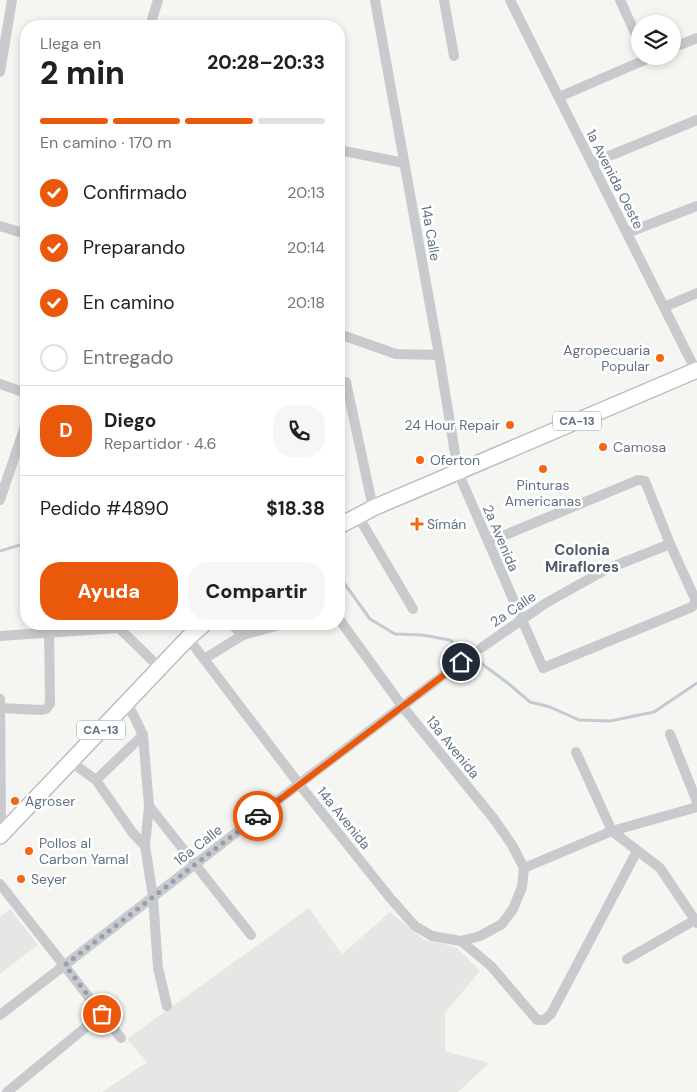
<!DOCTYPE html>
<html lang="es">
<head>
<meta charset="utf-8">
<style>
	:root { --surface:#fff; --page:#f6f6f6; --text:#202124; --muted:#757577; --line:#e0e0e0; --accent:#ea580c }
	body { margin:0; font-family:"DM Sans",sans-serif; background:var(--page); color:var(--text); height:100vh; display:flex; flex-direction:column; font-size:19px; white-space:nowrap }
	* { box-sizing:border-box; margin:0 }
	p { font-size:16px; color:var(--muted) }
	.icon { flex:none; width:28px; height:28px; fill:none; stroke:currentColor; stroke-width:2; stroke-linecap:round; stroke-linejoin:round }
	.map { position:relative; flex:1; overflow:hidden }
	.panel { position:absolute; left:20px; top:20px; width:325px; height:610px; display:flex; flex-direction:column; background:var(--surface); border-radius:20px; box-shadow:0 2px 8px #0003 }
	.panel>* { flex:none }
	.buttons { position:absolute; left:631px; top:15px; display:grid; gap:10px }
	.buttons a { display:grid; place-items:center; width:50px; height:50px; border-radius:50%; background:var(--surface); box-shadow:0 2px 8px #0003; font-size:25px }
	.pin { position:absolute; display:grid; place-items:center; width:42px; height:42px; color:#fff; margin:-21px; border:2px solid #fff; border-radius:50%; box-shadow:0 1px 5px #0007 }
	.courier { position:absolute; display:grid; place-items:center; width:50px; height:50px; margin:-25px; border:4px solid #ea580c; border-radius:50%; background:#fff; color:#222; box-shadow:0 1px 6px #0007 }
	.overview em { font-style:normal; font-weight:800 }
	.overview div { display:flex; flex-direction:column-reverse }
	.overview { display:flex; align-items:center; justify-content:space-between; height:85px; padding:0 20px }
	h1 { font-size:32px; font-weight:800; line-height:38px }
	.bar { display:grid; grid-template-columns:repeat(4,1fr); gap:8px 5px; align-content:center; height:60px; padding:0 20px }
	.bar i { height:6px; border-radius:4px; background:var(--line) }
	.bar .on { background:var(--accent) }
	.bar p { grid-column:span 4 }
	.line { display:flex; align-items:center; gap:12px; padding:0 20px; border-top:1px solid var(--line) }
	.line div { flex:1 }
	.round { display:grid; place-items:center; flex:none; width:52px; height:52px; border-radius:20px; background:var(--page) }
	ol { padding:0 20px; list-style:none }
	li { display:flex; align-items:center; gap:15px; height:55px }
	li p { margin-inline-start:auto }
	li .icon { padding:5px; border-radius:50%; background:var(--accent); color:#fff; stroke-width:4 }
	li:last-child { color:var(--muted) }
	li i { width:28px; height:28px; border:2px solid var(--line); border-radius:50% }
	.cta { display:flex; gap:10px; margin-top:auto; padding:10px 20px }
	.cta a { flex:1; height:58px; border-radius:20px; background:var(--accent); color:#fff; font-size:20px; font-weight:800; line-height:58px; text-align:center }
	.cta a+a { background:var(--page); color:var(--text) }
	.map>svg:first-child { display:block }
</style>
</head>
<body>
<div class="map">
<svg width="697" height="1092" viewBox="0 0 697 1092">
	<rect width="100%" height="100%" fill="#f5f6f2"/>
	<!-- built -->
	<g fill="#e6e6e5">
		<path d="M 309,908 L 342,954 L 390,912 L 424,940 L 444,944 L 457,948 L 480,971 L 445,1013 L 445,1051 L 489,1063 L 458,1092 L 102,1092 L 147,1062 L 127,1039 Z"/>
		<path d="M 10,909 L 38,945 L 0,974 L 0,917 Z"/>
	</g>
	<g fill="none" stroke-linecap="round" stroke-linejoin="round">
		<!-- stream -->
		<g stroke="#c2cbd2" stroke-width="3">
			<path d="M 0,551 L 26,543"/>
			<path d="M 339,581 L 344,583 L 370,619 L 395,634 L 422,635 L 450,640 L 509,684 L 530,702 L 550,707 L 579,720 L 610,721 L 654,712 L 697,683"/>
		</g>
		<!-- primary casing -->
		<g stroke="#babdc1" stroke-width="18">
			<g id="primary">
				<path d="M 339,526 L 373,508 L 697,370"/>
				<path d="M 0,836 L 188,638 L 204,624"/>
			</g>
		</g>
		<!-- minor -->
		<g stroke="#c8cace" stroke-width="10">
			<path d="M 375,0 L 439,355 L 458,472 L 543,668 L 692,607 L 696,601 L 670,544 L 645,481 L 638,480 L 488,542"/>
			<path d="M 444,0 L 454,56"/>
			<path d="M 510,0 L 696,371"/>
			<path d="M 620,0 L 640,44"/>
			<path d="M 150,26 L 158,0"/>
			<path d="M 672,48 L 697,38"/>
			<path d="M 0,72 L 12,0"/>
			<path d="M 559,97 L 654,56"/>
			<path d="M 339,150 L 404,163"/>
			<path d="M 592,163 L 697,120"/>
			<path d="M 0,226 L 26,234"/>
			<path d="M 627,233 L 697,206"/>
			<path d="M 664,307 L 697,293"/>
			<path d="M 339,334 L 396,354 L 439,355"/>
			<path d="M 346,382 L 373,508"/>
			<path d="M 0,384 L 26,393"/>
			<path d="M 0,500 L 26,423"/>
			<path d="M 358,516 L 413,609"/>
			<path d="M 339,619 L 402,706 L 494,819 L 512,845 L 524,868 L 522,887 L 513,909 L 502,924 L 480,936 L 461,941"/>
			<path d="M 231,624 L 243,635"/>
			<path d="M 0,636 L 119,628 L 160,668"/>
			<path d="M 188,638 L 299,784 L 391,899 L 415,926 L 432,936 L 461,941 L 491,966 L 537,1020 L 544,1020 L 551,1014 L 637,851"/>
			<path d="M 481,648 L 546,603 L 607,569 L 670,544"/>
			<path d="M 204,659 L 243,635 L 283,624"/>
			<path d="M 0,699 L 1,820 L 4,832"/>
			<path d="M 127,702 L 143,735 L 149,806 L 145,846 L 153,897 L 158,968 L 167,1006"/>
			<path d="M 0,708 L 42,710 L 46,709 L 50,704 L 49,624"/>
			<path d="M 670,734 L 697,802"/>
			<path d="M 576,752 L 612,831 L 660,868 L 697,923"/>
			<path d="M 71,762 L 96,780 L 132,832 L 145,846"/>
			<path d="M 96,780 L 143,735"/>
			<path d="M 149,806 L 251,935"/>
			<path d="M 524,868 L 612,831 L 697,807"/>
			<path d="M 0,884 L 121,1038"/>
			<path d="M 627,959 L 695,920"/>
			<path d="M 0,1015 L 299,784 L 461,662"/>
			<path d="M 7,1092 L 102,1014"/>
		</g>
		<!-- primary -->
		<use href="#primary" stroke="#fff" stroke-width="15"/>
	</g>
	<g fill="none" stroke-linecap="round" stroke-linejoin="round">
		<!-- done -->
		<path stroke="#95a0ac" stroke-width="5" stroke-dasharray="0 9" d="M 102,1014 L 65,965 L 258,816"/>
		<!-- route -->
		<path stroke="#ea580c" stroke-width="6" d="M 258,816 L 461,662"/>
	</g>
	<!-- markers -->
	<g fill="#f56712" stroke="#fff" stroke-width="2">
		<circle cx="660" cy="358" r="5"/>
		<circle cx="510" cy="425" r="5"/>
		<circle cx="603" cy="447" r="5"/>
		<circle cx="420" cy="460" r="5"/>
		<circle cx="543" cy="469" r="5"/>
		<path d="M414.5 516.5h5v5h5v5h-5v5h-5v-5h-5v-5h5z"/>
		<circle cx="15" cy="801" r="5"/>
		<circle cx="29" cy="851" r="5"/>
		<circle cx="21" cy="879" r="5"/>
	</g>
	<g text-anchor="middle" stroke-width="5" stroke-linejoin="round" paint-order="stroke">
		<!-- shield labels -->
		<g fill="#fff" stroke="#909caa" stroke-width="1">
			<rect x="553" y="411.5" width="48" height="19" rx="4"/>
			<rect x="77" y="720.5" width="48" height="19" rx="4"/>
		</g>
		<g font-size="12" font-weight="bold" fill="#617186">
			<text x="577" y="425">CA-13</text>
			<text x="101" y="734">CA-13</text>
		</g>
		<!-- street labels -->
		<g font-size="14" fill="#617186" stroke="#fff">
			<text transform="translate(615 179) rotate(63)" y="5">1a Avenida Oeste</text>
			<text transform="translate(431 233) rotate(80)" y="5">14a Calle</text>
			<text transform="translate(501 538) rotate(67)" y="5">2a Avenida</text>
			<text transform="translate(513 609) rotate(-34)" y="5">2a Calle</text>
			<text transform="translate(453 747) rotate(51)" y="5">13a Avenida</text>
			<text transform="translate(344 818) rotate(51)" y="5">14a Avenida</text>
			<text transform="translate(198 845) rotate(-38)" y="5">16a Calle</text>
		</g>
		<!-- poi labels -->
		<g font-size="14" fill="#617186" stroke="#fff" text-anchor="start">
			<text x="650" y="355" text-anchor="end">Agropecuaria<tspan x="650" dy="16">Popular</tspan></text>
			<text x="500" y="430" text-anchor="end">24 Hour Repair</text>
			<text x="613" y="452">Camosa</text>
			<text x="430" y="465">Oferton</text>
			<text x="543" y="490" text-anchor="middle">Pinturas<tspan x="543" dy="16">Americanas</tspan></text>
			<text x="427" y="529">Símán</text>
			<text x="25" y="806">Agroser</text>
			<text x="39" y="848">Pollos al<tspan x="39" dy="16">Carbon Yamal</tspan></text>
			<text x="31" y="884">Seyer</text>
		</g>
		<!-- neighbourhood labels -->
		<g font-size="15" font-weight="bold" fill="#505b6a" stroke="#fff">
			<text x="582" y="555">Colonia<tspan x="582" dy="17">Miraflores</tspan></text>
		</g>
	</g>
</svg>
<div class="buttons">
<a><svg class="icon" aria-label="layers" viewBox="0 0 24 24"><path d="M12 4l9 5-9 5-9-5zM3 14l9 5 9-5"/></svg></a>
</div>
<div class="pin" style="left:102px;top:1014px;background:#ea580c"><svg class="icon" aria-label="bag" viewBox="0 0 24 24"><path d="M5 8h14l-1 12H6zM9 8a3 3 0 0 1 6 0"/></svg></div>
<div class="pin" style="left:461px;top:662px;background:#1f2937"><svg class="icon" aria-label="home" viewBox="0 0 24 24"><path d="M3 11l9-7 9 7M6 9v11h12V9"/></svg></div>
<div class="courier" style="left:258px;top:816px"><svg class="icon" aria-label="car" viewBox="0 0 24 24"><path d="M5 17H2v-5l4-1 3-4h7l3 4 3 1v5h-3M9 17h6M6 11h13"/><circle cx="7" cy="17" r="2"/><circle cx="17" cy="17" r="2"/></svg></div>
<section class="panel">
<div class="overview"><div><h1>2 min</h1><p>Llega en</p></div><em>20:28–20:33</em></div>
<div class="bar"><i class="on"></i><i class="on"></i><i class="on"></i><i></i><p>En camino · 170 m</p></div>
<ol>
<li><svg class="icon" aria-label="check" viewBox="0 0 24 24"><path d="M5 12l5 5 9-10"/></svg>Confirmado<p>20:13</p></li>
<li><svg class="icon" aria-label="check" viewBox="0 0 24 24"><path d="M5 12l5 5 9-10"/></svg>Preparando<p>20:14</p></li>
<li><svg class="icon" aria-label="check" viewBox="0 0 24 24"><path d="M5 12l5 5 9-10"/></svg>En camino<p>20:18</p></li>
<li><i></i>Entregado</li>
</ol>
<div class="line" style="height:90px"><b class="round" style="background:var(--accent);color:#fff">D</b><div><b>Diego</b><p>Repartidor · 4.6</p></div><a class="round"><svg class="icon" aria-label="phone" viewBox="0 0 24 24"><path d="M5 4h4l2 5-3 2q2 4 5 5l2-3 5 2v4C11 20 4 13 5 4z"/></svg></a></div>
<div class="line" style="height:65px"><div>Pedido #4890</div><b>$18.38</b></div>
<div class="cta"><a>Ayuda</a><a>Compartir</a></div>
</section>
</div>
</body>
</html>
